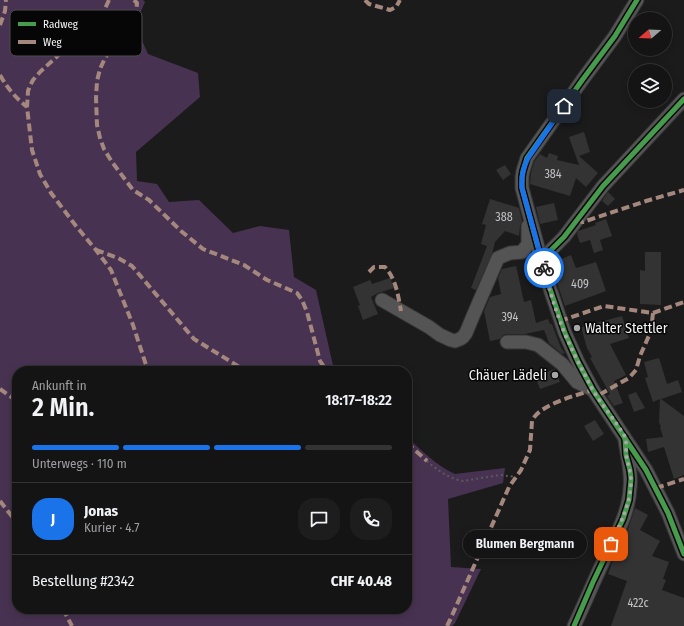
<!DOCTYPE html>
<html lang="de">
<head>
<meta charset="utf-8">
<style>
	:root { --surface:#151415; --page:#1e1d1e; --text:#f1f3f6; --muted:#9d9ea0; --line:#343334; --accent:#1a73e8 }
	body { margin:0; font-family:"Fira Sans Condensed",sans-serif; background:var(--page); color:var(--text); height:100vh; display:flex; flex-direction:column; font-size:15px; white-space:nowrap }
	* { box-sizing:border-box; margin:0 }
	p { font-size:13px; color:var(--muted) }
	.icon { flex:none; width:22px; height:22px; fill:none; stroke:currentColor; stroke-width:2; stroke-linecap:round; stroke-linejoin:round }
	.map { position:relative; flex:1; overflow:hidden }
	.panel { position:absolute; left:12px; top:366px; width:400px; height:248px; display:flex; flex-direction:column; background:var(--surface); border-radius:16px; box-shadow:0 2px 10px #0003,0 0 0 1px var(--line) }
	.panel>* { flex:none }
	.needle { width:26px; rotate:251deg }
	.buttons { position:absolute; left:628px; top:12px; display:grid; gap:8px }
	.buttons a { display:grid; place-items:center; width:44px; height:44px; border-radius:50%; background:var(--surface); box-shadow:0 2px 10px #0003,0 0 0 1px var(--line); font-size:20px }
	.pin { position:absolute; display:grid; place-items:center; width:34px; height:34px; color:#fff; margin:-17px; border-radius:8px; box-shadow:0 2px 6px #0006 }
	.courier { position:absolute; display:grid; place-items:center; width:40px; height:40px; margin:-20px; border:3px solid #1a73e8; border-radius:50%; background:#fff; color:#222; box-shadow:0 1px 5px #0007 }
	.bubble { position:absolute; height:28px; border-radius:14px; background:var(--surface); box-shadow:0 2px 10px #0003,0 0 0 1px var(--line); font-size:13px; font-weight:600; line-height:28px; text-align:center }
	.summary em { font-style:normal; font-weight:600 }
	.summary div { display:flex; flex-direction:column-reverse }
	.summary { display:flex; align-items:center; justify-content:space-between; height:68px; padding:0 20px }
	h1 { font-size:26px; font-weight:600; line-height:30px }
	.bar { display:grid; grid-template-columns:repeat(4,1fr); gap:6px 4px; align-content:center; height:48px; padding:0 20px }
	.bar i { height:5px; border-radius:3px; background:var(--line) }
	.bar .current { background:var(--accent) }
	.bar p { grid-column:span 4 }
	.line { display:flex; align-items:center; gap:10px; padding:0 20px; border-top:1px solid var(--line) }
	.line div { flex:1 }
	.round { display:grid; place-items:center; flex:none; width:42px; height:42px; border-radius:16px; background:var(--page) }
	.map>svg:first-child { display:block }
</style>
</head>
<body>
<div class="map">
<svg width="684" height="626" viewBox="0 0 684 626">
	<rect width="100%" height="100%" fill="#1c1b1c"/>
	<!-- green -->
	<path fill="#483252" d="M 0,0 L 143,0 L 145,2 L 135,25 L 148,54 L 198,73 L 200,97 L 136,152 L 137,181 L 157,184 L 169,202 L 199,200 L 233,233 L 260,226 L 289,230 L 294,277 L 316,290 L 334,370 L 336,371 L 17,371 L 17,609 L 407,609 L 407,437 C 422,451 437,466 455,474 L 505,468 L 503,483 L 448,499 L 451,567 L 481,569 L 455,623 L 452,626 L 0,626 Z"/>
	<!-- building -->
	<g fill="#343334">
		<path d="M 584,132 L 590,152 L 579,156 L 598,173 L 586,187 L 576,178 L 570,196 L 530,184 L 531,173 L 534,162 L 540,154 L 547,158 L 549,153 L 558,156 L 557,160 L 579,165 L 569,137 Z"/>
		<path d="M 505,165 L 511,174 L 503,180 L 496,170 Z"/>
		<path d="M 608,192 L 615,199 L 608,206 L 602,201 Z"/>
		<path d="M 490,199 L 519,208 L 522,221 L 520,226 L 519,236 L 505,231 L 495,242 L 492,254 L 476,290 L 471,288 L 487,246 L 481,244 L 486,225 L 482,224 Z"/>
		<path d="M 554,203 L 558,220 L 540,224 L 536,207 Z"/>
		<path d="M 606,219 L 612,236 L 600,240 L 603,250 L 594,253 L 590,240 L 580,243 L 577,234 L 578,231 L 596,225 L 595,223 Z"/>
		<path d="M 645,252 L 661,252 L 661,305 L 640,304 L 640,270 L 645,271 Z"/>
		<path d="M 571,255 L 576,268 L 596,262 L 606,291 L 565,306 L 555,277 L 559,276 L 554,262 Z"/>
		<path d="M 516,266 L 524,302 L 531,300 L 536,323 L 548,319 L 550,324 L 552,324 L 561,348 L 565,353 L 562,354 L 549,343 L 544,330 L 525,334 L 507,334 L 503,335 L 500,339 L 490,341 L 484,311 L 490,297 L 501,294 L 498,278 L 502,269 Z"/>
		<path d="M 390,278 L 394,288 L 378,293 L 371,297 L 378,314 L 363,320 L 358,306 L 360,305 L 353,287 L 370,280 L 372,284 Z"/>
		<path d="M 622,316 L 629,338 L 610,344 L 626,375 L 614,381 L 623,403 L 614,406 L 607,396 L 610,394 L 590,358 L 592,357 L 587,348 L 581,327 Z"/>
		<path d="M 659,358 L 667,384 L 678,380 L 682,392 L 661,399 L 684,416 L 684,475 L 674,479 L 664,447 L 648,452 L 646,439 L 663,437 L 660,427 L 661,427 L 659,422 L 660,399 L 653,402 L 645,378 L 648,377 L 644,362 Z"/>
		<path d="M 555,369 L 560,382 L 540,389 L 535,376 Z"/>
		<path d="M 636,392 L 645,408 L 634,412 L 628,395 Z"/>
		<path d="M 595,420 L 604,434 L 593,441 L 584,426 Z"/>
		<path d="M 635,508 L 648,515 L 640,530 L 660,541 L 652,556 L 669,562 L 663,579 L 666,580 L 662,590 L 684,598 L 684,626 L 611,626 L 627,581 L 608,574 L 615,555 L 628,529 Z"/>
	</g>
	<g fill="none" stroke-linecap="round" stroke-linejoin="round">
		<!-- minor casing -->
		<g stroke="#363536" stroke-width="15">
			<g id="minor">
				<path d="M 637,0 L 615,36 L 583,79 L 527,158 L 523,171 L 522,177 L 522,188 L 546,277 L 565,333 L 578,362 L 593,390 L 646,470 L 668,513 L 684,554"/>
				<path d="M 542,259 L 564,237 L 603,186 L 684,99"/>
				<path d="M 382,300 L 429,327 L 440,335 L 451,340 L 455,341 L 460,339 L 463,337 L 466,333 L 473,316 L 498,258 L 510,253 L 522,252 L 528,244 L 528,226"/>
				<path d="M 507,342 L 526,342 L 538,345 L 562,364 L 577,382 L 593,390"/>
				<path d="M 574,626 C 584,605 593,583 603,562 C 614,539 629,514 630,488 C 632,472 627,456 625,440"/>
			</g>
		</g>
		<!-- path -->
		<path stroke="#5a5a5a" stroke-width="2" stroke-dasharray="2 3" stroke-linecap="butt" d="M 427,461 C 437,470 450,479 463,481 L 500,475 L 516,477"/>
		<!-- minor -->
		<use href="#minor" stroke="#545454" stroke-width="13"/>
		<!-- quiet -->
		<g stroke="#a5887d" stroke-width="4" stroke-dasharray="8 4" stroke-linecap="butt">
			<path d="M 109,0 L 104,11 L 100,17 L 40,72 L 33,80 L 30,86 L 28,91 L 27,107 L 32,150 L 40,174 L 51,193 L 76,226 L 96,250 L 111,270 L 133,325 L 148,371"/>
			<path d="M 134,0 L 137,3 L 136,15 L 105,58 L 100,69 L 97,81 L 96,98 L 97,125 L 100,138 L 104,149 L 112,162 L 133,190 L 149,200 L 181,231 L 203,249 L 244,265 L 267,280 L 297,293 L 302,300 L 307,312 L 320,361 L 327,371"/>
			<path d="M 365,0 L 369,4 L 390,10 L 396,7 L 400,0"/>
			<path d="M 0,25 L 5,11 L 6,0"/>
			<path d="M 0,75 C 8,89 14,96 27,107"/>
			<path d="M 576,220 L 583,222 L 646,201 L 684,190"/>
			<path d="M 96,250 L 118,258 L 132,266 L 194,339 L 246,371"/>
			<path d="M 369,272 L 374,267 L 385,267 C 396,279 398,295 401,311"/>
			<path d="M 653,313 L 684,302"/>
			<path d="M 560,321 L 604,306 L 653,313 L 651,331 L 640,356 L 636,370 L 629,378 L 597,396"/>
			<path d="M 0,389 L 17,401"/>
			<path d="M 407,443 L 427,461"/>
			<path d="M 656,488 L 684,479"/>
			<path d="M 0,501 L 17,523"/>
			<path d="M 63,609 L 72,626"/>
			<path d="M 447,626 L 450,620 L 509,487 L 521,470 L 530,450 L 532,421 C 538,405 577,395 593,390"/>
		</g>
		<!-- cycleway casing -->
		<g stroke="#060607" stroke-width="8">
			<g id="cycleway">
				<path d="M 637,0 L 615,36 L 583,79 L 527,158 L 523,171 L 522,177 L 522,188 L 546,277 L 565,333 L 578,362 L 593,390 L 646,470 L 668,513 L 684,554"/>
				<path d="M 542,259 L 564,237 L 603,186 L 684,99"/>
				<path d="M 574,626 L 593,582 L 623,519 L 629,500 L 631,479 L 630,470 L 626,455 L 625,438"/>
			</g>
		</g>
		<!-- cycleway -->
		<use href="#cycleway" stroke="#469c4c" stroke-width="5"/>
	</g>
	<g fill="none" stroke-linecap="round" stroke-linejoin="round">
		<!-- done -->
		<path stroke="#a8a7a8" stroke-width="4" stroke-dasharray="0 7.2" d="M 544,268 C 549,290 556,311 564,332 C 572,351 582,369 591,387 C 601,404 614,419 624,435 C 627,440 626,448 626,453 C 627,463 631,471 631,481 C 631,503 620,524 611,544"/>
		<!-- route -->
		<path stroke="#1a73e8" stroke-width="5" d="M 544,268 L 522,188 C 521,177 523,168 528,158 L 564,106"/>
	</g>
	<!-- markers -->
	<g fill="#a8a7a8" stroke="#060607" stroke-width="1.5">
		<circle cx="577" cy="328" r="4"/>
		<circle cx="555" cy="375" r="4"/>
	</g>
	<g text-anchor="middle" stroke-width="3" stroke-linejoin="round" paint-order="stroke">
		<!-- number labels -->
		<g font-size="12" fill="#c3c2c4">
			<text x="553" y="178">384</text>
			<text x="504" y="221">388</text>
			<text x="580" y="288">409</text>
			<text x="510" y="321">394</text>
			<text x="638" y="607">422c</text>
		</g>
		<!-- poi labels -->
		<g font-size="14" fill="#f3f2f4" stroke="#060607" text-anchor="start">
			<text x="585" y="333">Walter Stettler</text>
			<text x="547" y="380" text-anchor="end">Chäuer Lädeli</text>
		</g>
	</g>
	<!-- legend -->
	<rect x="10" y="10" width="132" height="46" rx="6" fill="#060607" stroke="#4d4d4e" stroke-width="1"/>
	<rect x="18" y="22" width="18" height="4" fill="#469c4c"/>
	<rect x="18" y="40" width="18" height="4" fill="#a5887d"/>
	<g font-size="11" fill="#f3f2f4">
		<text x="43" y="28">Radweg</text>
		<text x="43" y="46">Weg</text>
	</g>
</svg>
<div class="buttons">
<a><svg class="needle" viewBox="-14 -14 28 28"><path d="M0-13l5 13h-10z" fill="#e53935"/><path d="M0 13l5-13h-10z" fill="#9d9ea0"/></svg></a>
<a><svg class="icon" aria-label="layers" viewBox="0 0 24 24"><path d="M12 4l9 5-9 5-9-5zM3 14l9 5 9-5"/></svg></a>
</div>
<div class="pin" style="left:611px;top:544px;background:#ea580c"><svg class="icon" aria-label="bag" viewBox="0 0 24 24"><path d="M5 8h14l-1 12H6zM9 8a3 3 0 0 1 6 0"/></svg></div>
<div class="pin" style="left:564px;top:106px;background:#1f2937"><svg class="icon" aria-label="home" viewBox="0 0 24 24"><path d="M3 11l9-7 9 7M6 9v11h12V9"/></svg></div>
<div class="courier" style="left:544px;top:268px"><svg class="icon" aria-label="bike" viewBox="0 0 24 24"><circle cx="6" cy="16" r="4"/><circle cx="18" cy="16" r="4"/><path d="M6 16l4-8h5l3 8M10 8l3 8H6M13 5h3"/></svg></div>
<div class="bubble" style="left:463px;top:530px;width:124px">Blumen Bergmann</div>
<section class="panel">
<div class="summary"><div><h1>2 Min.</h1><p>Ankunft in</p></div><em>18:17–18:22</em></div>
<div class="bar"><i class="current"></i><i class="current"></i><i class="current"></i><i></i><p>Unterwegs · 110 m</p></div>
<div class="line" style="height:72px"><b class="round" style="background:var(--accent);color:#fff">J</b><div><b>Jonas</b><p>Kurier · 4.7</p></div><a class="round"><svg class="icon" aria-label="chat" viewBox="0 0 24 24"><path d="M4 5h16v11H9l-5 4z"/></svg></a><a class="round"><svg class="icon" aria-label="phone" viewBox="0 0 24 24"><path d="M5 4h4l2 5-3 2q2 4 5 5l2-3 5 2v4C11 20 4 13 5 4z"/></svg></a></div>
<div class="line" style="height:52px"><div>Bestellung #2342</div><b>CHF 40.48</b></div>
</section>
</div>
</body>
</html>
